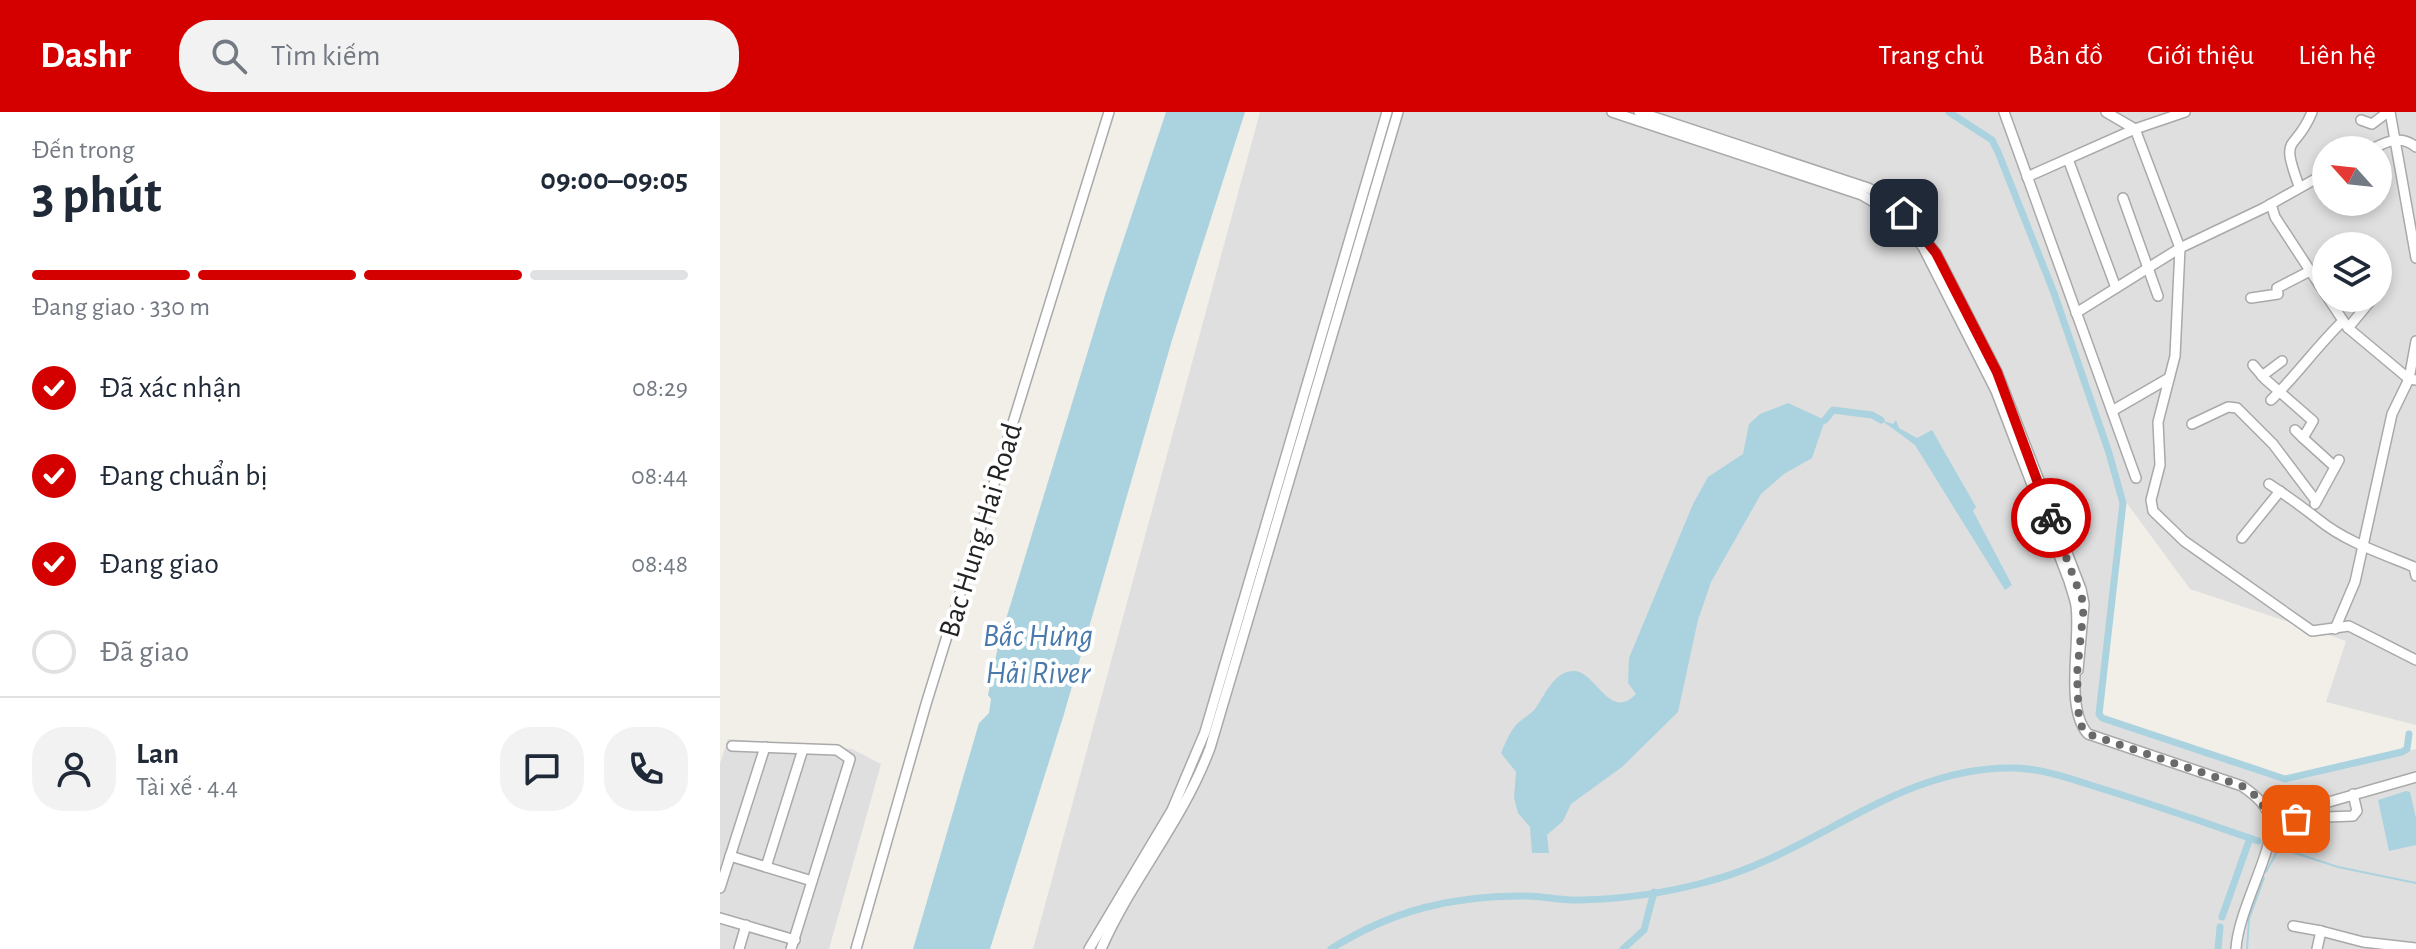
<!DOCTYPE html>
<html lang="vi">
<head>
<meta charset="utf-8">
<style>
	:root { --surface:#fff; --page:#f2f2f3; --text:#1f2937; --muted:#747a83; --line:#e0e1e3; --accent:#d40000 }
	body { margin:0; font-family:"Alegreya Sans",sans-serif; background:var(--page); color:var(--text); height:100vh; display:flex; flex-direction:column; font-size:30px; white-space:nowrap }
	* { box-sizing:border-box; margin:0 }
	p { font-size:26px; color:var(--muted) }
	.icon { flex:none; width:44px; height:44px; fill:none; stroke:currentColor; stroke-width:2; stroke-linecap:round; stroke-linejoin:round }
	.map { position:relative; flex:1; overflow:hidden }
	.side { display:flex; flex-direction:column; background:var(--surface); width:720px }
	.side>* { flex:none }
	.needle { width:52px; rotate:297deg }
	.controls { position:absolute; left:1592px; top:24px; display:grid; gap:16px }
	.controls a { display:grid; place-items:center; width:80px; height:80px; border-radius:50%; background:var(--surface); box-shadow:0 4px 12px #0003; font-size:40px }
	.pin { position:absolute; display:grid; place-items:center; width:68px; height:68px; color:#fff; margin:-34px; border-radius:16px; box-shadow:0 4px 12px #0006 }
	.courier { position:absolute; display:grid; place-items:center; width:80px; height:80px; margin:-40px; border:6px solid #d40000; border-radius:50%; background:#fff; color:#222; box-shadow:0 2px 10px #0007 }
	.headline em { font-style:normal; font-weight:700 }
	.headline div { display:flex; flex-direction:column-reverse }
	.headline { display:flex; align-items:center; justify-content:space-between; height:136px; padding:0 32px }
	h1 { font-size:52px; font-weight:700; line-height:60px }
	.bar { display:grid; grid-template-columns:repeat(4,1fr); gap:12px 8px; align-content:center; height:96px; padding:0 32px }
	.bar i { height:10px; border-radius:6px; background:var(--line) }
	.bar .selected { background:var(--accent) }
	.bar p { grid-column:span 4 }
	.line { display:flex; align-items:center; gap:20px; padding:0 32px; border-top:2px solid var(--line) }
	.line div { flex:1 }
	.round { display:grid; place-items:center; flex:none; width:84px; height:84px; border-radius:32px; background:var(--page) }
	ol { padding:0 32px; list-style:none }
	li { display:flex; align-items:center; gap:24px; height:88px }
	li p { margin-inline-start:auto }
	li .icon { padding:8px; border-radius:50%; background:var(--accent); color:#fff; stroke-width:4 }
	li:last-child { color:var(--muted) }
	li i { width:44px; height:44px; border:4px solid var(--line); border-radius:50% }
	header { display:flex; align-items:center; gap:48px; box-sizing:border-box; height:112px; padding:0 40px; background:var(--accent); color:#fff }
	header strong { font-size:38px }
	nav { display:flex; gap:44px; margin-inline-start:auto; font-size:28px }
	.search { width:560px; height:72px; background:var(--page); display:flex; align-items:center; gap:20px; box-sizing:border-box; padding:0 28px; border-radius:32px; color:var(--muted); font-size:30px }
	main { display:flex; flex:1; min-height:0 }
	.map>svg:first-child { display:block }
</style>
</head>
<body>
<header>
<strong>Dashr</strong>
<div class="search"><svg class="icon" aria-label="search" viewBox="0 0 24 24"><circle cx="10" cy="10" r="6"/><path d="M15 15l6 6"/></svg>Tìm kiếm</div>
<nav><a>Trang chủ</a><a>Bản đồ</a><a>Giới thiệu</a><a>Liên hệ</a></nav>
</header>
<main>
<section class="side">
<div class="headline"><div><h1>3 phút</h1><p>Đến trong</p></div><em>09:00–09:05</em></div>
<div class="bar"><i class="selected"></i><i class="selected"></i><i class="selected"></i><i></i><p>Đang giao · 330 m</p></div>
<ol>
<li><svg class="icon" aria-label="check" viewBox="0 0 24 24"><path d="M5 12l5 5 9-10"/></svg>Đã xác nhận<p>08:29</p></li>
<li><svg class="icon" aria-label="check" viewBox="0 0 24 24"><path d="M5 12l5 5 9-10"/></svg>Đang chuẩn bị<p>08:44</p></li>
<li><svg class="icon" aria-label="check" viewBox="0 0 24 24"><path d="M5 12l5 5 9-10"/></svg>Đang giao<p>08:48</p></li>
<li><i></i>Đã giao</li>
</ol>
<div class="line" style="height:144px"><a class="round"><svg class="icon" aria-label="person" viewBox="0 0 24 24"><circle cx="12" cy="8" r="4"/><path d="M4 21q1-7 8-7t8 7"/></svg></a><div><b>Lan</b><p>Tài xế · 4.4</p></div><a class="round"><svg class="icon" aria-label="chat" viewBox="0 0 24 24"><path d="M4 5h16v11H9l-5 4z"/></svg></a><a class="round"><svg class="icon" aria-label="phone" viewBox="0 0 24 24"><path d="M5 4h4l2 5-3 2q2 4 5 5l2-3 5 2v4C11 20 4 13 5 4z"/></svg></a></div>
</section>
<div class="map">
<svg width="1696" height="837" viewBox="0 0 1696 837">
	<rect width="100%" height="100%" fill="#f2efe9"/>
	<!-- residential -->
	<g fill="#e0dfdf" fill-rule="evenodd">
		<path d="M 540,0 L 1696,0 L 1696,613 L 1606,590 L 1626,529 L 1470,477 L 1406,390 L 1380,596 L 1384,603 L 1566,665 L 1696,637 L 1696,837 L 313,837 ZM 1606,38 L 1658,38 L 1658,90 L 1606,90 ZM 1606,134 L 1658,134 L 1658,186 L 1606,186 Z"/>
		<path d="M 8,627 L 132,637 L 161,652 L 109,837 L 0,837 L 0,652 Z"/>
	</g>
	<!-- water -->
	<g fill="#aad3df">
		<path d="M 446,0 L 525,0 L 452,228 L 344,602 L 270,837 L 193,837 L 259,611 L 269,601 L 271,587 L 268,583 L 279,530 L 386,180 Z"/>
		<path d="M 1068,291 L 1105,308 L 1092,346 L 1064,362 L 1041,382 L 991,470 L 978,508 L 958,600 L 902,655 L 851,692 L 843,709 L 827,723 L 829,741 L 812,741 L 810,715 L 798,701 L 794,686 L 796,660 L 781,641 C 785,632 789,621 796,613 C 801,607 810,603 815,597 C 825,583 834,559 854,559 C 876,559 889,610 916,582 L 908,571 L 909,546 L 973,392 L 988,365 L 1023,342 L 1029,312 L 1040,302 Z"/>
		<path d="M 1161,308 L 1173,312 L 1176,308 L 1179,316 L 1197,326 L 1212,318 L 1256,395 L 1253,399 L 1292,473 L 1285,478 L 1195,333 Z"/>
		<path d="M 1686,679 L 1690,680 L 1696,706 L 1696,733 L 1669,739 L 1658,688 Z"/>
	</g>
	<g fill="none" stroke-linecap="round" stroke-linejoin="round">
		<!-- stream -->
		<g stroke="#aad3df" stroke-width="2">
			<path d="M 1557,735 L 1618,755 L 1696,771"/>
			<path d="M 1546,760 L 1559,736"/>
			<path d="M 1527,837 L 1529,807 L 1544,766"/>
		</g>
		<!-- canal -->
		<g stroke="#aad3df" stroke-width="7">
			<path d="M 1229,0 L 1272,28 L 1278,40 L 1334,181 L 1389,341 L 1403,391 L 1379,602 L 1382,606 L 1565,667 L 1682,640 L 1687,637 L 1689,622"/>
			<path d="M 1105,308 L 1113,298 L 1152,303 L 1161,308"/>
			<path d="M 1502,805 L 1530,726"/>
			<path d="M 611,837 C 672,798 735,783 806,784 C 824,784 842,789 860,788 C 902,787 946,781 986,770 C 1094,743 1178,653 1295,656 C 1325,657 1354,668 1383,677 C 1435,693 1486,711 1538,729"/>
			<path d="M 903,837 L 924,818 L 934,780"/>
			<path d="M 1498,837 L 1500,815"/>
		</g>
		<!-- minor casing -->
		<g stroke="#a9a9a9" stroke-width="12">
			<g id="minor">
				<path d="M 892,0 L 1142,83 L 1176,103 L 1203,135 L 1276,279 L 1349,469 C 1351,477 1355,486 1356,494 C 1361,528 1344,596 1368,622 L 1522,674 C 1535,683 1549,694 1551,712 C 1553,740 1518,799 1516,837"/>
				<path d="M 919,0 L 1148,76 L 1171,87 L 1216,141 L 1277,260 L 1361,477 L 1364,492 L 1358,558"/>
				<path d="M 1284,0 L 1416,366"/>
				<path d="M 1386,0 L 1415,17 L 1460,136 L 1455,244 L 1438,310 L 1440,353 L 1431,388 L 1433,399 L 1464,429 L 1592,519 L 1629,514 L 1696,548"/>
				<path d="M 1670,0 L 1696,146"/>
				<path d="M 1641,8 L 1652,12 L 1668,0"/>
				<path d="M 1650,38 C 1665,30 1681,22 1696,35"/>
				<path d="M 1348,47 L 1396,176"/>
				<path d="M 1307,65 L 1415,17 L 1465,0"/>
				<path d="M 1579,74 C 1559,20 1575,42 1592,0"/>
				<path d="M 1403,86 L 1438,184"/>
				<path d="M 1551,92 L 1555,105 L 1606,183"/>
				<path d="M 1658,178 L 1658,177"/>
				<path d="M 1531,186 L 1558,182 L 1557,176 L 1590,159"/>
				<path d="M 1608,186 L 1628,216 L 1689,267 L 1696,268"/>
				<path d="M 1356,201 L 1460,136 L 1544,96 L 1606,61"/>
				<path d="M 1628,216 L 1653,186"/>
				<path d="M 1533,253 L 1545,267 L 1593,309 L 1583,326 L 1575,318"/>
				<path d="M 1542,264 L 1562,249"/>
				<path d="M 1551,288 C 1577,263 1597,234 1623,209"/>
				<path d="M 1392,299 L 1449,266"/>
				<path d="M 1472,312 L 1508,295 L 1517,296 L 1553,332 L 1596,389"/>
				<path d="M 1583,326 L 1615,355"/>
				<path d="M 1549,372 C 1569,385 1581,394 1599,408 C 1626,430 1663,442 1694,455 L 1696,464"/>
				<path d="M 1595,392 L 1619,348"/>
				<path d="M 1522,426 L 1560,379"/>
				<path d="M 1615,517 L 1635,470 L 1672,302 L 1689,267 L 1696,229"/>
				<path d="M 12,634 L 117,638 L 130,647 L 71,837"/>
				<path d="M 1633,682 L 1637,699 L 1633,704 L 1549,707 L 1696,665"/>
				<path d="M 10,744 L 92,769"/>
				<path d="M 46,755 L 83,637"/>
				<path d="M 0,776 L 45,635"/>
				<path d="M 0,806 L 75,828"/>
				<path d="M 1573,814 L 1601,819"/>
				<path d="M 19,837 L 26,813"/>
				<path d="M 136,837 L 206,592 L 389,0"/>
				<path d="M 369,837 L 452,698 L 485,620 L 667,0"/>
				<path d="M 381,837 C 412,766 462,711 490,636 L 678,0"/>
				<path d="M 1597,837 L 1601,819 L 1643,830 L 1696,836"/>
			</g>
		</g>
		<!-- minor -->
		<use href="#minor" stroke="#fff" stroke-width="9"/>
	</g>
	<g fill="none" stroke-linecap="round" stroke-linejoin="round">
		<!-- done -->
		<path stroke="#6b6a68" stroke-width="8" stroke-dasharray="0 14.4" d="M 1331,406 L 1364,492 L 1357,562 L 1359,611 L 1368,622 L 1522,674 L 1540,687 L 1549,707 L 1576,707"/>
		<!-- route -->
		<path stroke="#d40000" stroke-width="10" d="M 1184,101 L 1216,141 L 1277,260 L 1331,406"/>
	</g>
	<g text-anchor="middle" stroke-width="8" stroke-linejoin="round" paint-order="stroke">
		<!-- street labels -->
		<g font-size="30" fill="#222" stroke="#fff">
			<text transform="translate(260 418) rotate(-73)" y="10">Bac Hung Hai Road</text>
		</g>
		<!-- water labels -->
		<g font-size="32" font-style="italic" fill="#4a7aab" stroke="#fff">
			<text x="318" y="534">Bắc Hưng<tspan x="318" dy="37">Hải River</tspan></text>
		</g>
	</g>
</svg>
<div class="controls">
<a><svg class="needle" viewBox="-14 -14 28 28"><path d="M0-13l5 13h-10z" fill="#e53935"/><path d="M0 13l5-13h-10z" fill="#747a83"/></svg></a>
<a><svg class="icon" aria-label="layers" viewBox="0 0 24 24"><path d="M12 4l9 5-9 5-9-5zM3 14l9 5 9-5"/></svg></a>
</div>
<div class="pin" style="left:1576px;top:707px;background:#ea580c"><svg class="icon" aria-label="bag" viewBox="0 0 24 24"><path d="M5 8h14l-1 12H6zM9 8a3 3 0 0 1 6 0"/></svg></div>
<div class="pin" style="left:1184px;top:101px;background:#1f2937"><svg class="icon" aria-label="home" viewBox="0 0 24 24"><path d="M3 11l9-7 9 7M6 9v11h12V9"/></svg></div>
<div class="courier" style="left:1331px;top:406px"><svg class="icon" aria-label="bike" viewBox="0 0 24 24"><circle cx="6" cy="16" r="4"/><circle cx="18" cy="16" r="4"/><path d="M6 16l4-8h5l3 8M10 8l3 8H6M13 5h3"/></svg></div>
</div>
</main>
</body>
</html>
